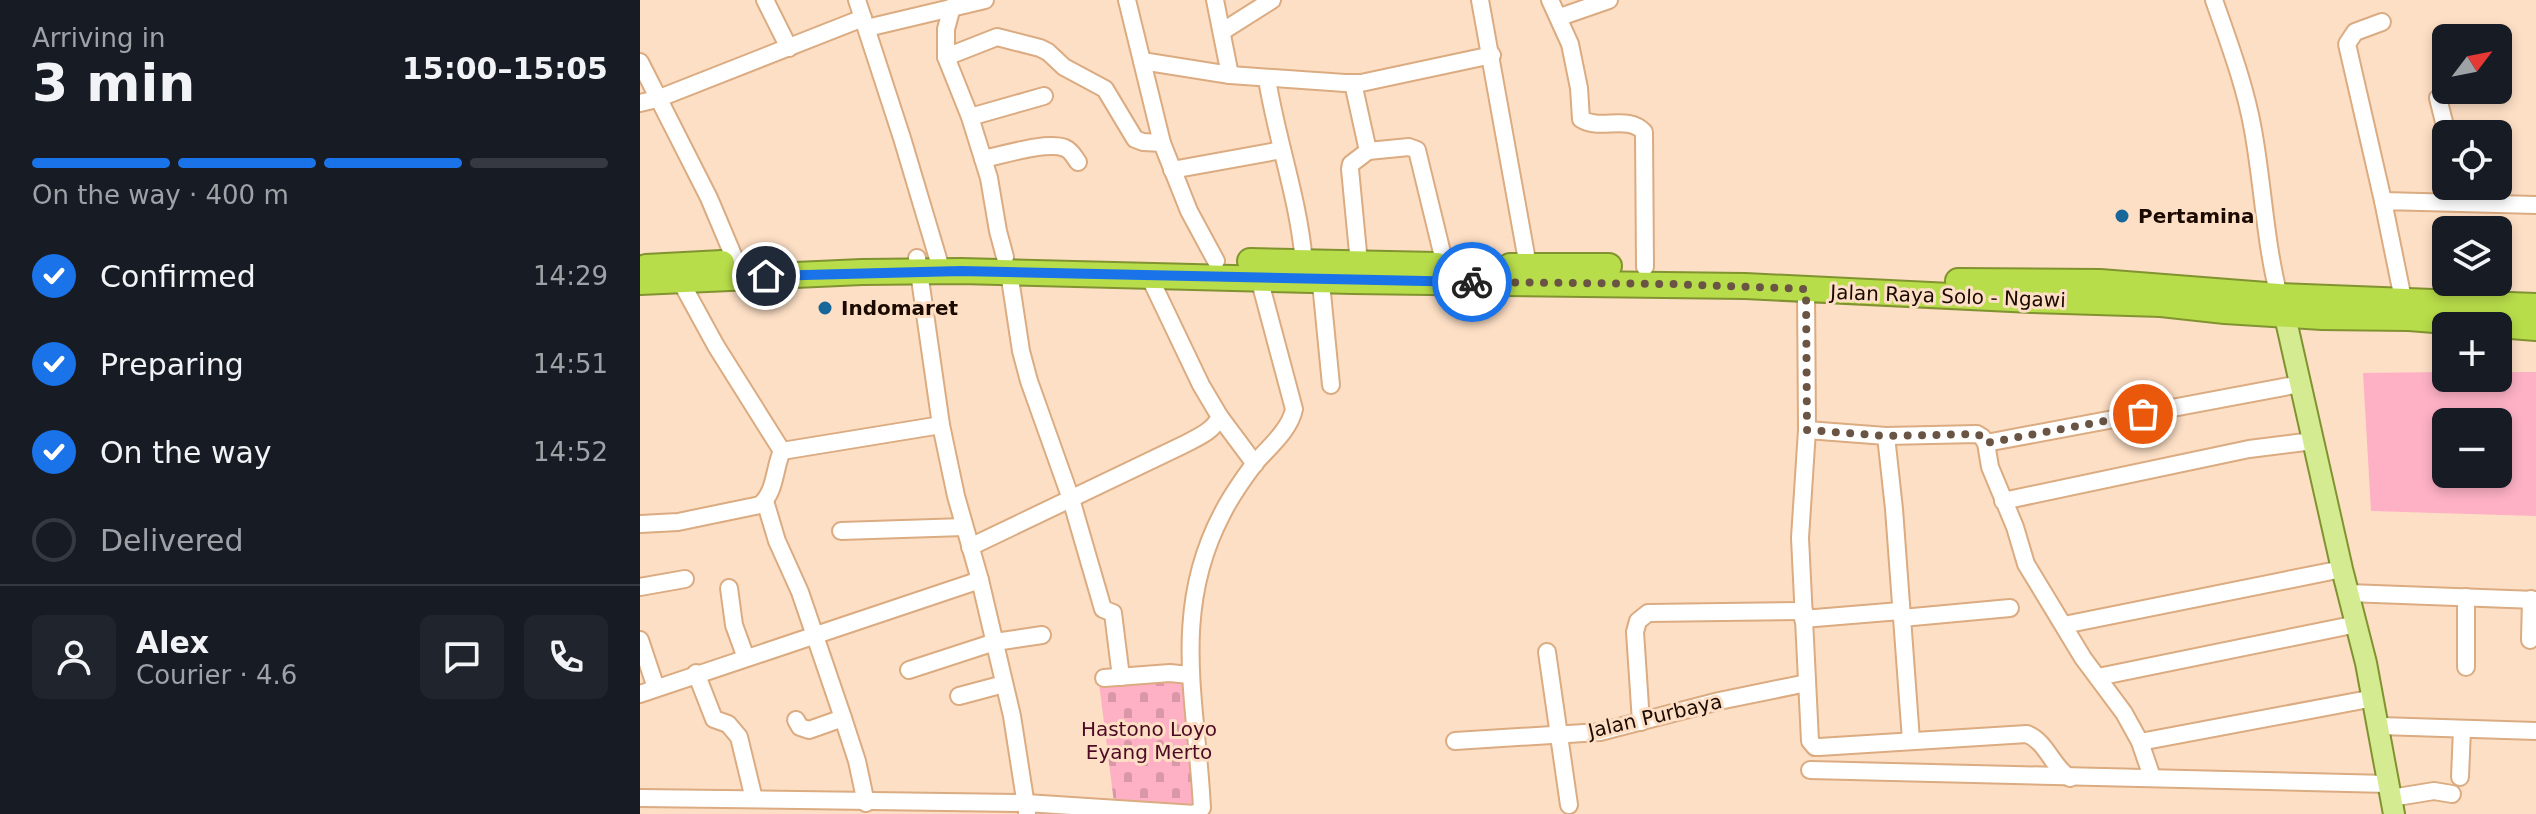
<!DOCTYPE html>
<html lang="en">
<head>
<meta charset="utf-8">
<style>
	:root { --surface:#171b24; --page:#20242c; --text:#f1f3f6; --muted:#9ea1a6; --line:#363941; --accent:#1a73e8 }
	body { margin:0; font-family:"DejaVu Sans",sans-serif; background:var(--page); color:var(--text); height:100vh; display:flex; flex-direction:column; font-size:30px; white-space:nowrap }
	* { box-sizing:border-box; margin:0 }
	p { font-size:26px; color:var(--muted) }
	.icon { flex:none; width:44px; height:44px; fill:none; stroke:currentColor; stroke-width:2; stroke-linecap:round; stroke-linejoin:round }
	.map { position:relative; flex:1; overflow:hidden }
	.drawer { display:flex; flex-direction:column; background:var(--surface); width:640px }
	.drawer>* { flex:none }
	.needle { width:52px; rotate:58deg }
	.tools { position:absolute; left:1792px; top:24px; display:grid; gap:16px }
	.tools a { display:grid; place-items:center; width:80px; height:80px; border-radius:12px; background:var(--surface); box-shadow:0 4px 12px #0003; font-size:40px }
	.pin { position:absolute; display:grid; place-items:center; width:68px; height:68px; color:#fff; margin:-34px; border:4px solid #fff; border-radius:50%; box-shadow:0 2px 8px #0007 }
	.courier { position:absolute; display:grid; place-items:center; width:80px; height:80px; margin:-40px; border:6px solid #1a73e8; border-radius:50%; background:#fff; color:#222; box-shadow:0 2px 10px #0007 }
	.headline em { font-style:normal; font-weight:800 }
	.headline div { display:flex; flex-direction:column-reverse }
	.headline { display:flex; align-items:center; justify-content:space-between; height:136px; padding:0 32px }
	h1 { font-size:52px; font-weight:800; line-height:60px }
	.bar { display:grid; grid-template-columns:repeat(4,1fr); gap:12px 8px; align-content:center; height:96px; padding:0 32px }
	.bar i { height:10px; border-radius:6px; background:var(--line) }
	.bar .selected { background:var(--accent) }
	.bar p { grid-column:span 4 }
	.line { display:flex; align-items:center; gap:20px; padding:0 32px; border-top:2px solid var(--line) }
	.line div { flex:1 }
	.round { display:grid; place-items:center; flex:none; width:84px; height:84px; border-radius:12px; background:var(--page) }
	ol { padding:0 32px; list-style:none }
	li { display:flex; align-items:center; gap:24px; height:88px }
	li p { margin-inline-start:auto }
	li .icon { padding:8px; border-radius:50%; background:var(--accent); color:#fff; stroke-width:4 }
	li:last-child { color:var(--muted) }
	li i { width:44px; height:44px; border:4px solid var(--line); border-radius:50% }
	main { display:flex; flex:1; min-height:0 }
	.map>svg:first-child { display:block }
</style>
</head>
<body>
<main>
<section class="drawer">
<div class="headline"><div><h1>3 min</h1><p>Arriving in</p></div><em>15:00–15:05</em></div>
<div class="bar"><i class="selected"></i><i class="selected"></i><i class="selected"></i><i></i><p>On the way · 400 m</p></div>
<ol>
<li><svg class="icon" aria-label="check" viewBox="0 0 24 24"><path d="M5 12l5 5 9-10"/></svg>Confirmed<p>14:29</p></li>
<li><svg class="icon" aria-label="check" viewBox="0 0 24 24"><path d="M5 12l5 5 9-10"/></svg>Preparing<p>14:51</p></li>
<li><svg class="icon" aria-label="check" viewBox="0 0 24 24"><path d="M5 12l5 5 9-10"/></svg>On the way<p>14:52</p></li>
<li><i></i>Delivered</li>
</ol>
<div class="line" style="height:144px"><a class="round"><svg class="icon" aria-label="person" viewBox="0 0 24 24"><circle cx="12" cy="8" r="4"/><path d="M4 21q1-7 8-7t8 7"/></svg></a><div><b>Alex</b><p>Courier · 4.6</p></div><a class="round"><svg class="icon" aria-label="chat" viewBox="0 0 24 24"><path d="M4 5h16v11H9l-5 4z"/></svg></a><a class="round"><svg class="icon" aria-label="phone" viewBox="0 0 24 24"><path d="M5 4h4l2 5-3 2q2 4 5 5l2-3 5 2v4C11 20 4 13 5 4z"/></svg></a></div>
</section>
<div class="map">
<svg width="1896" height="814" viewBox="0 0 1896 814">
	<defs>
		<pattern id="cemetery-stones" width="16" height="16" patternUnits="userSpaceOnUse" patternTransform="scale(2)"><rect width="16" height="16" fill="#feb1c5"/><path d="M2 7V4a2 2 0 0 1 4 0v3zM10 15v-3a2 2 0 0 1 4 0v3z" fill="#d997a7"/></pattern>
	</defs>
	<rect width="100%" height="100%" fill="#fddfc5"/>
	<!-- cemetery -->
	<path fill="url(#cemetery-stones)" d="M 547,679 L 556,803 L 552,807 L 474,803 L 459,683 Z"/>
	<!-- pitch -->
	<path fill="#feb1c5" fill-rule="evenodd" d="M 1806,372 L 1806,378 L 1858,378 L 1858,372 L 1896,372 L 1896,516 L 1731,511 L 1723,373 ZM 1806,422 L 1858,422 L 1858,474 L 1806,474 Z"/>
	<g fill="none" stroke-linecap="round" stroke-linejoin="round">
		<!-- minor casing -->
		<g stroke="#dbab81" stroke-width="20">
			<g id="minor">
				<path d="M 125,0 L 149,48"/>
				<path d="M 217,0 L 262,138 L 302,272"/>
				<path d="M 487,0 L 522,143 L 549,211 L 576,261"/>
				<path d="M 575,0 L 590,75"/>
				<path d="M 840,0 L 888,266"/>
				<path d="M 910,0 L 930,44 L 939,88 L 941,119 C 960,131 988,114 1004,132 L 1005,267"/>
				<path d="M 1574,0 C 1589,43 1605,85 1613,130 C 1623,185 1625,242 1639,296"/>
				<path d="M 312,7 L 306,29 L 306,57 L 330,117 L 349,178 L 358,231 L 365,257"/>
				<path d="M 920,17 L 969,0"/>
				<path d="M 1742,22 L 1715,32 L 1707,44 L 1743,201"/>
				<path d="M 227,28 L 345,0"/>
				<path d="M 583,31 L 632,0"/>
				<path d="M 306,57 L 357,37 L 400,48 L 408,52 L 424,67 L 465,89 L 495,139 L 503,142 L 522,143"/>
				<path d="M 502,61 L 590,75 L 705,83 L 721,83 L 852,55"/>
				<path d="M 0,62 L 69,198 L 96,262"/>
				<path d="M 627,79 C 637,141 659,200 664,263"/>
				<path d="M 713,83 L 728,151 L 769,147 L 777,150 L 805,265"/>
				<path d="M 1806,91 L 1798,98 L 1807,134"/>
				<path d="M 0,103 L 17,99 L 223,18"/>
				<path d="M 330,117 L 404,96"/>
				<path d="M 343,159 C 364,155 406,141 425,148 C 432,151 434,157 438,162"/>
				<path d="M 532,170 L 642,150"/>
				<path d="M 277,258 L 301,425 L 316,496 L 340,580 L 372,716 L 387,812"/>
				<path d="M 719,263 L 710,169 L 711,164 L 728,151"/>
				<path d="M 369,272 L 381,351 L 389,381 L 431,499 L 463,609 L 473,613 L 481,677"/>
				<path d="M 679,280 L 682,293 L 691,385"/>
				<path d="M 1166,289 L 1167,430 L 1160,538 L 1170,741 L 1175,747 L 1179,747 L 1387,734 C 1407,742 1412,767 1430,778"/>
				<path d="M 1763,299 L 1743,201 L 1896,205"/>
				<path d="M 580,417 L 615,464"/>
				<path d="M 1167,430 L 1246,436 L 1337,434 L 1342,437 L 1346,443 L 1350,467 L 1375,527 L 1386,564 L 1443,658 L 1484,713 L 1500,742 L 1512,777"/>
				<path d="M 1246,436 L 1254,509 L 1271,740"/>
				<path d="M 1346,443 L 1660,384"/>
				<path d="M 142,451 L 301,425"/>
				<path d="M 125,501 L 137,541 L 160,592 L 203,718 L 217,761 L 226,803"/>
				<path d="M 1363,501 L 1609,449 L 1673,441"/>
				<path d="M 0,524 L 38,522 L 120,505 C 136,492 134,468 142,451 L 76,346 L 41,282"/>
				<path d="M 201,531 L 324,527"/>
				<path d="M 330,547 L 543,445 C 558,437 572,432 580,417 L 561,385 L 509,276"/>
				<path d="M 0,587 L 45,579"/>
				<path d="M 89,588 L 94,625 L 106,658"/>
				<path d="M 1708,593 L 1896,600"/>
				<path d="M 1826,597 L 1826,667"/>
				<path d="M 1262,618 L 1370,608"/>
				<path d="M 1163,619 L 1260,611"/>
				<path d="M 1424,625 L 1702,569"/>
				<path d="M 0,640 L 16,688"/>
				<path d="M 1890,640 L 1891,599"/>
				<path d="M 907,652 L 929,805"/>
				<path d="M 269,670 L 355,642 L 402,635"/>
				<path d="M 56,673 L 74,719 L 88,724 L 99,737 L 114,799"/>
				<path d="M 1458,677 L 1717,624"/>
				<path d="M 464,678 L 530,673 L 549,675"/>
				<path d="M 0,694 L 340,580"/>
				<path d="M 319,696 L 364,684"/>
				<path d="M 156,720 L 160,727 L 169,730 L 203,718"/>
				<path d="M 1001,722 L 995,632 L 998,621 L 1008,613 L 1164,611"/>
				<path d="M 1740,726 L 1896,731"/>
				<path d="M 815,741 L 960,732 L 1079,701 L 1167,683"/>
				<path d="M 1500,742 L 1734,698"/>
				<path d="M 1170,770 L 1748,784"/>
				<path d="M 1820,777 L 1822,729"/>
				<path d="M 0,798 L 386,803 L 555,814 L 562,808 C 557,704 530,613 582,514 C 591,496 603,479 615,463 C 628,448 650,430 654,409 L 619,278"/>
				<path d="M 1751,798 L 1794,791 L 1812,794"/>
			</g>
		</g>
		<!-- major casing -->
		<g stroke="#819330" stroke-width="24">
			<path id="major" d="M 1642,303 L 1702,569 L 1726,663 L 1754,814"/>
		</g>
		<!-- highway casing -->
		<g stroke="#819330" stroke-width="28">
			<g id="highway">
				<path d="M 610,261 L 797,265"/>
				<path d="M 870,266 L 969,266"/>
				<path d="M 6,267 L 82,263"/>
				<path d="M 1318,281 L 1460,282 L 1639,296 L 1896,306"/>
				<path d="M 0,282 L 222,272 L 321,271 L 713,281 L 1105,286 L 1392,300 L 1521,304 L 1585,311 L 1682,317 L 1769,318 L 1896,328"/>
			</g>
		</g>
		<!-- minor -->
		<use href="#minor" stroke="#fff" stroke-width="16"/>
		<!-- major -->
		<use href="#major" stroke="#d4eb92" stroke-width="20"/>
		<!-- highway -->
		<use href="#highway" stroke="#b8dd4a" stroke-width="24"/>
	</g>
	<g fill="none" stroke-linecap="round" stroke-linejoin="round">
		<!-- done -->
		<path stroke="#6a5545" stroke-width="8" stroke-dasharray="0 14.4" d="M 832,282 L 1031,284 L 1166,289 L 1167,430 L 1246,436 L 1337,434 L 1342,437 L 1346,443 L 1503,414"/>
		<!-- route -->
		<path stroke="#1a73e8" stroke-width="10" d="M 126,276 L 321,271 L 832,282"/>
	</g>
	<!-- markers -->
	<g fill="#176799" stroke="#fddfc5" stroke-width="3">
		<circle cx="1482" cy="216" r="8"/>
		<circle cx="185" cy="308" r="8"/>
	</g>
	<g text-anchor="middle" stroke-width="6" stroke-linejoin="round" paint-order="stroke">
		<!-- poi labels -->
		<g font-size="20" font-weight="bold" fill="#1b0a00" stroke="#fddfc5" text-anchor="start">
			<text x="1498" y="223">Pertamina</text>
			<text x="201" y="315">Indomaret</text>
		</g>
		<!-- street labels -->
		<g font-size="20" fill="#1b0a00" stroke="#fddfc5">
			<text transform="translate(1308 296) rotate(2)" y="7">Jalan Raya Solo - Ngawi</text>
			<text transform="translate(1015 716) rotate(-13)" y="7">Jalan Purbaya</text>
		</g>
		<!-- park labels -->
		<g font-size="20" fill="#4d0a25" stroke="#fddfc5">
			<text x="509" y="736">Hastono Loyo<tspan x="509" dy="23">Eyang Merto</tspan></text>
		</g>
	</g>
</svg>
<div class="tools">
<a><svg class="needle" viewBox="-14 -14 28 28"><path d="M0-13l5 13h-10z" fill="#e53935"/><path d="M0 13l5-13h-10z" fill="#9ea1a6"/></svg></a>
<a><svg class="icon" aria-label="locate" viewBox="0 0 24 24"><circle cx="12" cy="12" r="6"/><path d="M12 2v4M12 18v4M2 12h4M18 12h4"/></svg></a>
<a><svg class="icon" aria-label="layers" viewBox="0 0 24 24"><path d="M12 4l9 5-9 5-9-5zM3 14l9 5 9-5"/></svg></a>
<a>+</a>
<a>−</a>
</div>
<div class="pin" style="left:1503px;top:414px;background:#ea580c"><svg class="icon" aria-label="bag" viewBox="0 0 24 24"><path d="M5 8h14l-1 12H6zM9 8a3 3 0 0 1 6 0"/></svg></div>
<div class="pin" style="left:126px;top:276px;background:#1f2937"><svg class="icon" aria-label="home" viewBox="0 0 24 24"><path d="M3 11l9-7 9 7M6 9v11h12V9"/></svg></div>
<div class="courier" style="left:832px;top:282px"><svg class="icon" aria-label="bike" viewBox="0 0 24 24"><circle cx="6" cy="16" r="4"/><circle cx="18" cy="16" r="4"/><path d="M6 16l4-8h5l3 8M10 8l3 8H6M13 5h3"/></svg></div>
</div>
</main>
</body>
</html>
